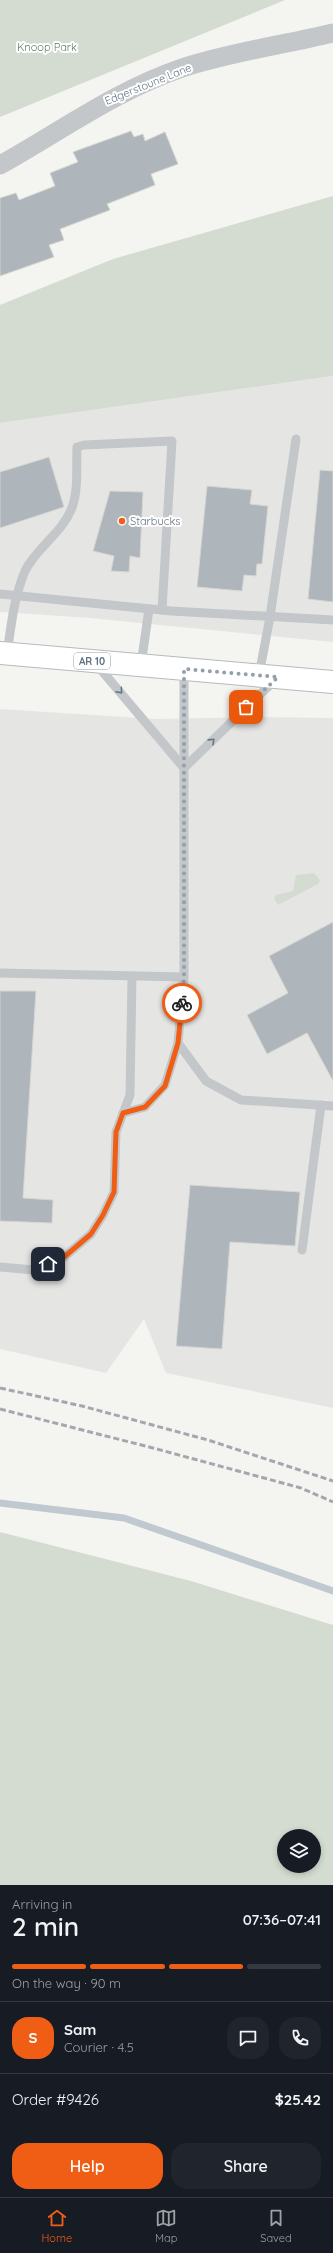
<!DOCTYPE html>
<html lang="en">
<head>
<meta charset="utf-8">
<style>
	:root { --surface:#171b24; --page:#20242c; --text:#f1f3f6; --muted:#9ea1a6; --line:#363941; --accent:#f05e15 }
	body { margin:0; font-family:Quicksand,sans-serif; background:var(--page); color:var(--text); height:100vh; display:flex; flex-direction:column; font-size:15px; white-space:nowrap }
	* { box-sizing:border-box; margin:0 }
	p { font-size:13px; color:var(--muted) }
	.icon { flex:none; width:22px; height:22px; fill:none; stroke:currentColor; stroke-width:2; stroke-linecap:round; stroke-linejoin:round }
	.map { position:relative; height:1885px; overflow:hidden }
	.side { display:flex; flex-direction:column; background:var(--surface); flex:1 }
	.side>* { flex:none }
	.fabs { position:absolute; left:277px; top:1829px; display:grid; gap:8px }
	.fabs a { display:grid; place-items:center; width:44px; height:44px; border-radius:50%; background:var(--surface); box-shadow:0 2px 6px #0003; font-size:20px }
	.pin { position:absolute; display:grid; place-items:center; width:34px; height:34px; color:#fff; margin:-17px; border-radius:8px; box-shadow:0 2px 6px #0006 }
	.courier { position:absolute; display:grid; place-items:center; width:40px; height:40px; margin:-20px; border:3px solid #f05e15; border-radius:50%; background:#fff; color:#222; box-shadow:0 1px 5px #0007 }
	.headline em { font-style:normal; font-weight:600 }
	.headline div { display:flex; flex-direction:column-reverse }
	.headline { display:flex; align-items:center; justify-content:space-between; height:68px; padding:0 12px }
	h1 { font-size:26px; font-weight:600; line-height:30px }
	.bar { display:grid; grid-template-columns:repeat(4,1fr); gap:6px 4px; align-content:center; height:48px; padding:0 12px }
	.bar i { height:5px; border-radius:3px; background:var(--line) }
	.bar .on { background:var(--accent) }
	.bar p { grid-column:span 4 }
	.line { display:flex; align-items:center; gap:10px; padding:0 12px; border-top:1px solid var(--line) }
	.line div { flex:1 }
	.round { display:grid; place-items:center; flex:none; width:42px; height:42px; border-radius:16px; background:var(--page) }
	.primary-button { display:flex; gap:8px; margin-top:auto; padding:8px 12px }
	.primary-button a { flex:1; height:46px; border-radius:16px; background:var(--accent); color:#fff; font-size:16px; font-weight:600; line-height:46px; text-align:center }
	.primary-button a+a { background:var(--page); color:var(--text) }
	.menu { display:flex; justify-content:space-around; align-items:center; height:56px; border-top:1px solid var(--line); background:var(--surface); font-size:11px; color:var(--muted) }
	.menu a { display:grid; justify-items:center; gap:2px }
	.menu .on { color:var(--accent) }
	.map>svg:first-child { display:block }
</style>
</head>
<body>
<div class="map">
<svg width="333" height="1885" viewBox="0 0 333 1885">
	<rect width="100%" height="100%" fill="#f4f5f0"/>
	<!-- built -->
	<g fill="#e5e6e4">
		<path d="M 333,376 L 333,642 L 90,618 L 0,612 L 0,423 Z"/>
		<path d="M 0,709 L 157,719 L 261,717 L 333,718 L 333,1408 L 166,1373 L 144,1319 L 106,1373 L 0,1349 Z"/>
	</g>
	<!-- green -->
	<g fill="#d4dcd1" fill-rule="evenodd">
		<path d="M 0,0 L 285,0 L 0,117 Z"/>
		<path d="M 333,196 L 333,376 L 0,423 L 0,305 L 113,259 Z"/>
		<path d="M 314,873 L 320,880 L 318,884 L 278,905 L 274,898 L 276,895 L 293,891 L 296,875 Z"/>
		<path d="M 0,1532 L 191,1581 L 333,1625 L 333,1885 L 0,1885 ZM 284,1836 L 314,1836 L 314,1866 L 284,1866 Z"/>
	</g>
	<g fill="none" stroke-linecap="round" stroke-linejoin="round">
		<!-- stream -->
		<path stroke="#bfc9cf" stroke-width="7" d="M 0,1503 L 124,1518 L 333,1591"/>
	</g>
	<!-- building -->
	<g fill="#aeb5bb" stroke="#d6d6d3">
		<path d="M 131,131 L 134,137 L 143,134 L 145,141 L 165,132 L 178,164 L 151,174 L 155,185 L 107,204 L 110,210 L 60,229 L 64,240 L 49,245 L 54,257 L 0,276 L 0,198 L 16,193 L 19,200 L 55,186 L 50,173 L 78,162 L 73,152 Z"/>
		<path d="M 49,457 L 64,507 L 0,528 L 0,472 Z"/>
		<path d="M 320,470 L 333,471 L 333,602 L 308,599 Z"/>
		<path d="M 207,486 L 252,490 L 250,504 L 268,506 L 262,564 L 257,564 L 256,576 L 244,575 L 242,591 L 197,587 Z"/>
		<path d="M 110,491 L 143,492 L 140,558 L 130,556 L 129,572 L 111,571 L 114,556 L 93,551 Z"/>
		<path d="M 333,922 L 333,1081 L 307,1033 L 267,1054 L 247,1015 L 288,993 L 269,956 Z"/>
		<path d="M 0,991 L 36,991 L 23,1198 L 53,1200 L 52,1223 L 0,1221 Z"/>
		<path d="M 190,1185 L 300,1192 L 295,1246 L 230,1242 L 222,1349 L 176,1346 Z"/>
	</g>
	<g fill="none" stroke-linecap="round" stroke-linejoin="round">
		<!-- primary casing -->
		<g stroke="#b6babe" stroke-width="24">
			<path id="primary" d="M 0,653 L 333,682"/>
		</g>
		<!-- service -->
		<g stroke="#c3c7ca" stroke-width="9">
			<path d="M 0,594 L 171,611 L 333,620"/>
			<path d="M 7,654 C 11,626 14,597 25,571 C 36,548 61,534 71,510 C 79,492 76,467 77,447 L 84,445 L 172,441 L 162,610"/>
			<path d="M 97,665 L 184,768"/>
			<path d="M 141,665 L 149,609"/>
			<path d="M 184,669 L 184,977 L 178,1043 L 206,1081 L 241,1100 L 333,1106"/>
			<path d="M 259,675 L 270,617 L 296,439"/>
			<path d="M 184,768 L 276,679"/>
			<path d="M 0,973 L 184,977"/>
			<path d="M 123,1113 L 145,1107 L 165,1085 L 178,1043"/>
			<path d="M 302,1250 L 321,1105"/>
			<path d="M 0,1267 L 34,1270 L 63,1258 L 91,1234 L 103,1215 L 114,1192 L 116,1132 L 130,1095 L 132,976"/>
		</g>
		<!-- minor -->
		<path stroke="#c3c7ca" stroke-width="19" d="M 0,165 C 61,131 115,91 182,68 C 231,52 283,45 333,33"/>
		<!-- primary -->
		<use href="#primary" stroke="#fff" stroke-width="22"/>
		<!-- rail -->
		<g stroke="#a3a8af" stroke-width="3" stroke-dasharray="6 3" stroke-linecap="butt">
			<path d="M 0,1388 L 82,1406 L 208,1440 L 333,1481"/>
			<path d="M 0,1409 L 153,1448 L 301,1488 L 333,1502"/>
		</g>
	</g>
	<!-- one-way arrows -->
	<defs><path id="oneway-chevron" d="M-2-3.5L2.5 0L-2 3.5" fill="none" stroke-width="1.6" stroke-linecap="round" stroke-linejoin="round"/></defs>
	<g stroke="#667588">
		<use href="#oneway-chevron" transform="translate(120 691) rotate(49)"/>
		<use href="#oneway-chevron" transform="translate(212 741) rotate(-44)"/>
	</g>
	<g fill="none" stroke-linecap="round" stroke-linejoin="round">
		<!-- done -->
		<path stroke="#949faa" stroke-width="4" stroke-dasharray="0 7.2" d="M 182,1003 L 184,977 L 184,669 L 278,677 L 246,707"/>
		<!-- route -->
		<path stroke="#f05e15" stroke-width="5" d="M 48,1264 L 63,1258 L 91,1234 L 103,1215 L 114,1192 L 116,1132 L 123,1113 L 145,1107 L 165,1086 L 178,1043 L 182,1003"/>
	</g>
	<!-- markers -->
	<circle fill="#f05e15" stroke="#fff" stroke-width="1.5" cx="122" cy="521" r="4"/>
	<g text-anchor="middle" stroke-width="4" stroke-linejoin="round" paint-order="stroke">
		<!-- shield labels -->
		<rect fill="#fff" stroke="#909ca9" stroke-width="1" x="74" y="653" width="36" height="16" rx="3"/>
		<g font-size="10" font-weight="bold" fill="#617184">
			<text x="92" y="665">AR 10</text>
		</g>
		<!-- park labels -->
		<g font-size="11" fill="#637a61" stroke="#fff">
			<text x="47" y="51">Knoop Park</text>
		</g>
		<!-- street labels -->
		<g font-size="11" fill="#617184" stroke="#fff">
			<text transform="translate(148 84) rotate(-22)" y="4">Edgerstoune Lane</text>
		</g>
		<!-- poi labels -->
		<g font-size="11" fill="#617184" stroke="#fff" text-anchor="start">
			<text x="130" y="525">Starbucks</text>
		</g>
	</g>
</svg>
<div class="fabs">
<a><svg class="icon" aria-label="layers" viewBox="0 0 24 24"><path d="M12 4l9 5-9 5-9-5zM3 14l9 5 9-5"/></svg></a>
</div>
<div class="pin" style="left:246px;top:707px;background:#ea580c"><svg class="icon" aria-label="bag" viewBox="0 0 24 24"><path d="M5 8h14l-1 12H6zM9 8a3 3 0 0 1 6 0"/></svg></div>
<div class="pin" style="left:48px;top:1264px;background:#1f2937"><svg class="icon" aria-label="home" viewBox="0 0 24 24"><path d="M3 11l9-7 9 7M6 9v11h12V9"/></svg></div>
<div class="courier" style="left:182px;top:1003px"><svg class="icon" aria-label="bike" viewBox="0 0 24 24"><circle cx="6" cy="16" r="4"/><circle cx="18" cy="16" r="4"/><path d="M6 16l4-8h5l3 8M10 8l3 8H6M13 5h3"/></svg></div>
</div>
<section class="side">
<div class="headline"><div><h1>2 min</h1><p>Arriving in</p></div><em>07:36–07:41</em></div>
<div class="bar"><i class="on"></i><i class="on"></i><i class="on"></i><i></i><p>On the way · 90 m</p></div>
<div class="line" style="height:72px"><b class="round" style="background:var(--accent);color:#fff">S</b><div><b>Sam</b><p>Courier · 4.5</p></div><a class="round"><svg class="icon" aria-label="chat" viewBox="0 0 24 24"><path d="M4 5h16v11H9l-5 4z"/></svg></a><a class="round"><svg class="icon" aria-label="phone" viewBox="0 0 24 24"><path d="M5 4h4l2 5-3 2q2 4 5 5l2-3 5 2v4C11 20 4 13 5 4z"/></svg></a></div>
<div class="line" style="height:52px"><div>Order #9426</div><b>$25.42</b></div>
<div class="primary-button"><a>Help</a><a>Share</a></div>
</section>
<nav class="menu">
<a class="on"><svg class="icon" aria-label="home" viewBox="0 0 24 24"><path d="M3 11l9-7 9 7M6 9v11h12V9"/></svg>Home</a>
<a><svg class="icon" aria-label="map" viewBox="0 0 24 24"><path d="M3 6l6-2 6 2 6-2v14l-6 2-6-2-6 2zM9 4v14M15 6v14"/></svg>Map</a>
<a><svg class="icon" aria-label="saved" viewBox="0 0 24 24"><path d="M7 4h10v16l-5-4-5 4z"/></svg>Saved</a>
</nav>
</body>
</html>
